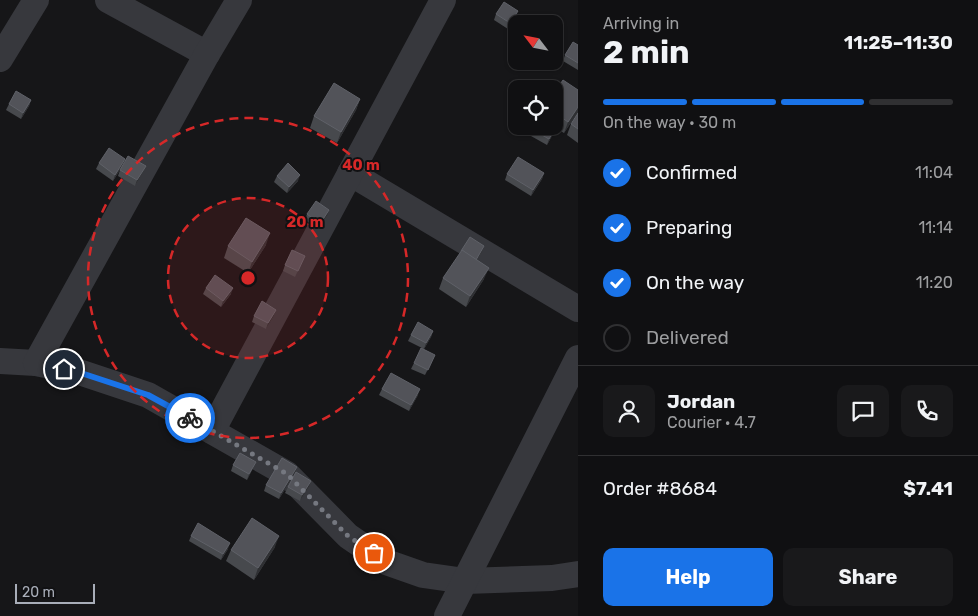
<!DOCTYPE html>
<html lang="en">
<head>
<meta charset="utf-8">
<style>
	:root { --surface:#101012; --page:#19191b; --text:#f1f3f6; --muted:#9c9d9f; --line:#303032; --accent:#1a73e8 }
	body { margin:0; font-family:Rubik,sans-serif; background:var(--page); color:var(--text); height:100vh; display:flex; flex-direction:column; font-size:19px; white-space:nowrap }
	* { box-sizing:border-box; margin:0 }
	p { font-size:16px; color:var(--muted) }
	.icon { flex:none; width:28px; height:28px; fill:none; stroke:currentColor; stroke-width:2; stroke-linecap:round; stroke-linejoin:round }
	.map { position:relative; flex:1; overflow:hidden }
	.sheet { display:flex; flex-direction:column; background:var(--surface); width:400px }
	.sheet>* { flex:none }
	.needle { width:32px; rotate:302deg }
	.fabs { position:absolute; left:508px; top:15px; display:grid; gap:10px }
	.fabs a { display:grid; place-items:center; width:55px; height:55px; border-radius:10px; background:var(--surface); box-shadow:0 1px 4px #0004,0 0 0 1px var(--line); font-size:25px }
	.scale { position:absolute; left:15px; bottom:12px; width:80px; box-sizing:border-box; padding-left:5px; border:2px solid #a8adb8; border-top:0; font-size:14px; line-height:18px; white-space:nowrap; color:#a8adb8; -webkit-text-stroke:4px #111113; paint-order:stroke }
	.pin { position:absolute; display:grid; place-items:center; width:42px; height:42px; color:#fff; margin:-21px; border:2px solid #fff; border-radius:50%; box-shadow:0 1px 5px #0007 }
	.courier { position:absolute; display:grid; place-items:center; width:50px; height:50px; margin:-25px; border:4px solid #1a73e8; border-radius:50%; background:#fff; color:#222; box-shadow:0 1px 6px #0007 }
	.headline em { font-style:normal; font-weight:700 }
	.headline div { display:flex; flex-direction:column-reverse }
	.headline { display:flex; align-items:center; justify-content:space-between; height:85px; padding:0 25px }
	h1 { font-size:32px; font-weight:700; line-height:38px }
	.bar { display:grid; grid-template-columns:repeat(4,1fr); gap:8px 5px; align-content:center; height:60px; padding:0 25px }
	.bar i { height:6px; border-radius:4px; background:var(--line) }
	.bar .current { background:var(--accent) }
	.bar p { grid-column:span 4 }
	.line { display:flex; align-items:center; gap:12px; padding:0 25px; border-top:1px solid var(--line) }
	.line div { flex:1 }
	.round { display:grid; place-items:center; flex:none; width:52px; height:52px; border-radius:10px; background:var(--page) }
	ol { padding:0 25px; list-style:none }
	li { display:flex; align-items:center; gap:15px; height:55px }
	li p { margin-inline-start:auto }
	li .icon { padding:5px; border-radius:50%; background:var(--accent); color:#fff; stroke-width:4 }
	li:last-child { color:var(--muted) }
	li i { width:28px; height:28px; border:2px solid var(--line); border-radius:50% }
	.cta { display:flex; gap:10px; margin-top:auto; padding:10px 25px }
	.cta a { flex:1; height:58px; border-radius:10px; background:var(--accent); color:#fff; font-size:20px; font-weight:700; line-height:58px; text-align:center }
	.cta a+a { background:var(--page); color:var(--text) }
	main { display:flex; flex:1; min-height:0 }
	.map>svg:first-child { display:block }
</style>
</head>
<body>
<main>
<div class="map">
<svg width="578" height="616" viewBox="0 0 578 616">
	<rect width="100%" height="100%" fill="#161618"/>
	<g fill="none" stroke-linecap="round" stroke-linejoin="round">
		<!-- minor -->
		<g stroke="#37383d" stroke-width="26">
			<path d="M 108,0 L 207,54"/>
			<path d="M 0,59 L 36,0"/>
			<path d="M 350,173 L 578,309"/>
			<path d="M 0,361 L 36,363 L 79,372 L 148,395 L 287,474 L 348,536 L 386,562 L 423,575 L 465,581 L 552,578 L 578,574"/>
			<path d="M 36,363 L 207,54 L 239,0"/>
			<path d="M 212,431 L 443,0"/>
			<path d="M 447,616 L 578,358"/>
		</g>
	</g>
	<!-- wall -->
	<g fill="#47494d">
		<path d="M 496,14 L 516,17 L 508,29 L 494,20 Z"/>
		<path d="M 578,45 L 578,70 L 563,61 L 565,55 Z"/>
		<path d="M 554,93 L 578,112 L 564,133 L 556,128 L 547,145 L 531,136 L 533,130 L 554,126 Z"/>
		<path d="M 360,99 L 356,110 L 337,143 L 310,128 L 314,116 Z"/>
		<path d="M 31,100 L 29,106 L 21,119 L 6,110 L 9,104 Z"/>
		<path d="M 578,113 L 578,143 L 567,135 L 571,124 Z"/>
		<path d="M 125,159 L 123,165 L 113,181 L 96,169 L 99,163 Z"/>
		<path d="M 146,166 L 143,172 L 135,186 L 118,176 L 120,170 Z"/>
		<path d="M 544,173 L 542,179 L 531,196 L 505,180 L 507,174 Z"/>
		<path d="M 277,176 L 298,181 L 287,193 L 274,182 Z"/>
		<path d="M 307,214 L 327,216 L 318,229 L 305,220 Z"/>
		<path d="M 266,245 L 248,273 L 224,258 L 228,246 Z"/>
		<path d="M 484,246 L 482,252 L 477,260 L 484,279 L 466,307 L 439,289 L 443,278 Z"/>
		<path d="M 305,256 L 295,277 L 283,271 L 285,265 Z"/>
		<path d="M 206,288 L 231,294 L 221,307 L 203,294 Z"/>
		<path d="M 276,310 L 274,316 L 266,329 L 252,322 L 254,316 Z"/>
		<path d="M 433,331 L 431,337 L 424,349 L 408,341 L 411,335 Z"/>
		<path d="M 435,355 L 425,375 L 411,369 L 414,363 Z"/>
		<path d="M 382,389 L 418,395 L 409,411 L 379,395 Z"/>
		<path d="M 256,462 L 247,480 L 231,471 L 233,465 Z"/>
		<path d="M 295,473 L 279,499 L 264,491 L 266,485 Z"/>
		<path d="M 288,487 L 309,487 L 300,501 L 285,493 Z"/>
		<path d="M 191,536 L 228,549 L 221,560 L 189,541 Z"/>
		<path d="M 275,547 L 254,580 L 226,561 L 231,550 Z"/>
	</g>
	<!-- shaded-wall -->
	<g fill="#2f3033">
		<path d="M 518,11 L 516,17 L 508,29 L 510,23 Z"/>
		<path d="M 360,99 L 356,110 L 337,143 L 341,132 Z"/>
		<path d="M 31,100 L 29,106 L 21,119 L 23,113 Z"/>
		<path d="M 578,107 L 578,112 L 564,133 L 568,122 Z"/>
		<path d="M 558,123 L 556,129 L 547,145 L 549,139 Z"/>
		<path d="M 125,159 L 123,165 L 113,181 L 115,175 Z"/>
		<path d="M 146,166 L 143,172 L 135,186 L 137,180 Z"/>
		<path d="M 544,173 L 542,179 L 531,196 L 533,190 Z"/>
		<path d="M 300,175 L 298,181 L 287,193 L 289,187 Z"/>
		<path d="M 329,210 L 327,216 L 318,229 L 320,224 Z"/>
		<path d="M 270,233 L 266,245 L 248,273 L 252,262 Z"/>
		<path d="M 484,246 L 482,252 L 473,266 L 476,260 Z"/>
		<path d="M 489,268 L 484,279 L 466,307 L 470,296 Z"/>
		<path d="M 233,288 L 231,294 L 221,307 L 223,301 Z"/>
		<path d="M 276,310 L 274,316 L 266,329 L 268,323 Z"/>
		<path d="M 433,331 L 431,337 L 424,349 L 426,343 Z"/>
		<path d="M 420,389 L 418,395 L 409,411 L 411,405 Z"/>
		<path d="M 256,462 L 247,480 L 249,474 Z"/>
		<path d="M 297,467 L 295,473 L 279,499 L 281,493 Z"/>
		<path d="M 311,481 L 309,487 L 300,501 L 302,495 Z"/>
		<path d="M 279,536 L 275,547 L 254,580 L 258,568 Z"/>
		<path d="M 230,543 L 228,549 L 221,560 L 223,554 Z"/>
	</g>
	<!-- building -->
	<g fill="#525359" stroke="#5f6168">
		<path d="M 504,2 L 518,11 L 510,23 L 496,14 Z"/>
		<path d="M 573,42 L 578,45 L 578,63 L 565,55 Z"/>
		<path d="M 563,80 L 578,90 L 578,107 L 568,122 L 554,112 L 554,93 Z"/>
		<path d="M 334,83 L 360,99 L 341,132 L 314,116 Z"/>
		<path d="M 16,91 L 31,100 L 23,113 L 9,104 Z"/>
		<path d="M 578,113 L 578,129 L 571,124 Z"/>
		<path d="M 554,121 L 558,123 L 549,139 L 533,130 L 535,126 L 554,126 Z"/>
		<path d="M 109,148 L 125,159 L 115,175 L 99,163 Z"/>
		<path d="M 128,156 L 146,166 L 137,180 L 120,170 Z"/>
		<path d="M 518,157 L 544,173 L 533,190 L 507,174 Z"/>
		<path d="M 288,163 L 300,175 L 289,187 L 277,176 Z"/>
		<path d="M 316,201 L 329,210 L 320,224 L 307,214 Z"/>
		<path d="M 246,218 L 270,233 L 252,262 L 228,246 Z"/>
		<path d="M 470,237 L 484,246 L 476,260 L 462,250 L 461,251 Z"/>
		<path d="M 292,250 L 305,256 L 298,271 L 285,265 Z"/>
		<path d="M 462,250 L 489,268 L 470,296 L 443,278 Z"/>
		<path d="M 215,275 L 233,288 L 223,301 L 206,288 Z"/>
		<path d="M 262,301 L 276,310 L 268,323 L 254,316 Z"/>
		<path d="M 418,322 L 433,331 L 426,343 L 411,335 Z"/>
		<path d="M 421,348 L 435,355 L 428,370 L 414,363 Z"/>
		<path d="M 391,373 L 420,389 L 411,405 L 382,389 Z"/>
		<path d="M 240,453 L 256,462 L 249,474 L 233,465 Z"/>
		<path d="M 282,458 L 297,467 L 281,493 L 266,485 Z"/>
		<path d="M 296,472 L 311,481 L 302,495 L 288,487 Z"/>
		<path d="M 252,518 L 279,536 L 258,568 L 231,550 Z"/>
		<path d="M 198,523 L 230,543 L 223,554 L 191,536 Z"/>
	</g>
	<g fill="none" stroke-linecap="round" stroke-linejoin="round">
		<!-- done -->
		<path stroke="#757880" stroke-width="5" stroke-dasharray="0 9" d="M 190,418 L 287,474 L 348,536 L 374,553"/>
		<!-- route -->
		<path stroke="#1a73e8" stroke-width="6" d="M 64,369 L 78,372 L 148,395 L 190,418"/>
	</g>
	<!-- distance rings -->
	<circle cx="248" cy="278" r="80" fill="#d62828" fill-opacity=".12"/>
	<g fill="none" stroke="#d62828" stroke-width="2.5" stroke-dasharray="9 6">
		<circle cx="248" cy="278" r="80"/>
		<circle cx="248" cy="278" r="160"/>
	</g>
	<circle cx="248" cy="278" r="8" fill="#d62828" stroke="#111113" stroke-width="2.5"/>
	<g font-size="15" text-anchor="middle" font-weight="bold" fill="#d62828" stroke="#111113" stroke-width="4" stroke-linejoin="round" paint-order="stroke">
		<text x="361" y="170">40 m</text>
		<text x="305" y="227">20 m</text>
	</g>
</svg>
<div class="fabs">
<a><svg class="needle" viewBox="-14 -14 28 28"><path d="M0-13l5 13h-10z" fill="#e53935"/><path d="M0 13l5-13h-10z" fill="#9c9d9f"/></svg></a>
<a><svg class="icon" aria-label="locate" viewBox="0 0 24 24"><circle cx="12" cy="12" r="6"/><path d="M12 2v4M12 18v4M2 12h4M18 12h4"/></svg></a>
</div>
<div class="scale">20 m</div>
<div class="pin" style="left:374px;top:553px;background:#ea580c"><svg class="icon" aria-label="bag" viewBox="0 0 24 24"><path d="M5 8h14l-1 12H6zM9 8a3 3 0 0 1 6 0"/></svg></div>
<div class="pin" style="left:64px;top:369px;background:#1f2937"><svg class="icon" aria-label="home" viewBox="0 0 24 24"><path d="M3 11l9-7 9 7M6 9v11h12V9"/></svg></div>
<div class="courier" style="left:190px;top:418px"><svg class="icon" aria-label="bike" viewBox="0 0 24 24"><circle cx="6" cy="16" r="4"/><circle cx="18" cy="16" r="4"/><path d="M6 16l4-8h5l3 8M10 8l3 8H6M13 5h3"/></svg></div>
</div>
<section class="sheet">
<div class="headline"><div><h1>2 min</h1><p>Arriving in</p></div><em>11:25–11:30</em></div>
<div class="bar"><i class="current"></i><i class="current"></i><i class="current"></i><i></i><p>On the way · 30 m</p></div>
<ol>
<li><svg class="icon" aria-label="check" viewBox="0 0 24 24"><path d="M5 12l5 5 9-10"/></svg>Confirmed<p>11:04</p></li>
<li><svg class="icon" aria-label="check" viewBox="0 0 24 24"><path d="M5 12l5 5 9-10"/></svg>Preparing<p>11:14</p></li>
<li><svg class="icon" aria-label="check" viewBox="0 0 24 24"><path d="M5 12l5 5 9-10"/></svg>On the way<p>11:20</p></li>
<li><i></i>Delivered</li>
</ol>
<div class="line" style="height:90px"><a class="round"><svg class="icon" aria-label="person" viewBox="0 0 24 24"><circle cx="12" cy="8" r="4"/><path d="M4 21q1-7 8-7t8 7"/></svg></a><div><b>Jordan</b><p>Courier · 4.7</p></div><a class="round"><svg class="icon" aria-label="chat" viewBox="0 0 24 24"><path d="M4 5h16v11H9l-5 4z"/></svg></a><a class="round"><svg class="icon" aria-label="phone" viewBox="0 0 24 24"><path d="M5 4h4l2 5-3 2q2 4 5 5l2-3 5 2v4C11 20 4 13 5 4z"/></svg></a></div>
<div class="line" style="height:65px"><div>Order #8684</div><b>$7.41</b></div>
<div class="cta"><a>Help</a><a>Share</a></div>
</section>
</main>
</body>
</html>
